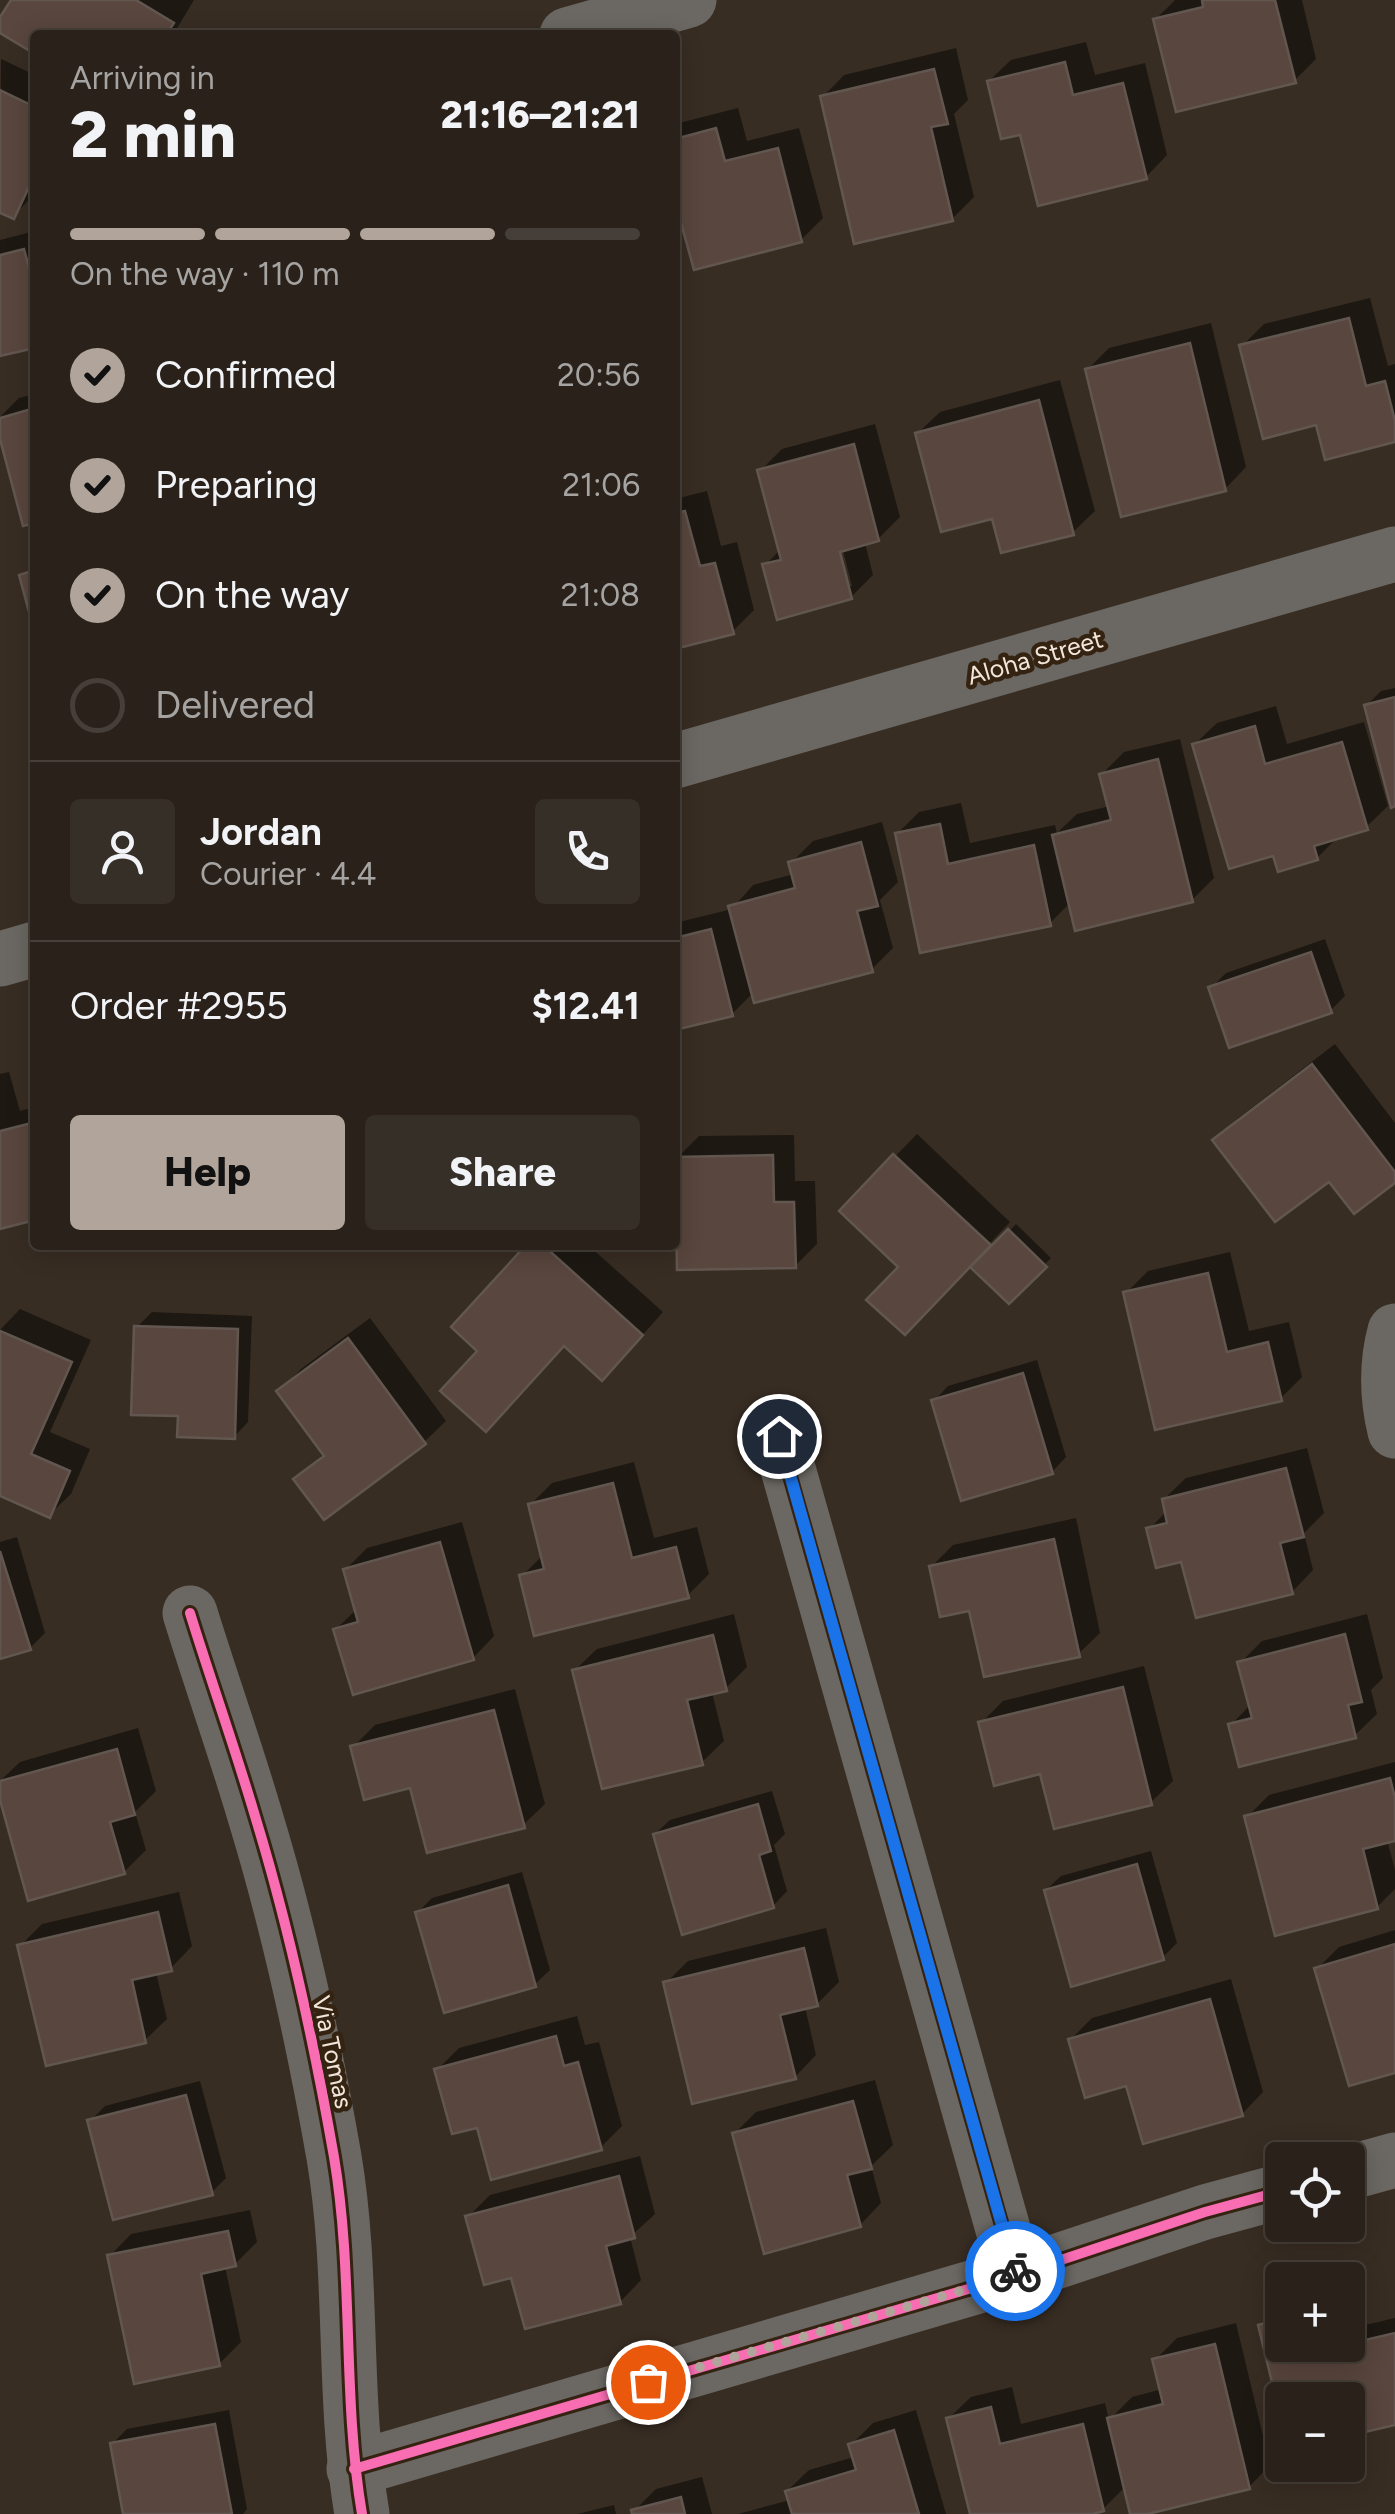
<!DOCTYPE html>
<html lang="en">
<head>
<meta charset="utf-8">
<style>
	:root { --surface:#2a221a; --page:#362f27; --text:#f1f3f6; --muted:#a5a4a2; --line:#463f39; --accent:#b1a59b }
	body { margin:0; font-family:Figtree,sans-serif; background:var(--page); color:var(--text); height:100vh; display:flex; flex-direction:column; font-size:38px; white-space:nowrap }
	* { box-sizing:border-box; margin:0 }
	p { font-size:32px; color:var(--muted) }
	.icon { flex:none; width:55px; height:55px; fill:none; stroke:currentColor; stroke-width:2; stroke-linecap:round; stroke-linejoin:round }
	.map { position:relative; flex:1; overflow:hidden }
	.side { position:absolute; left:30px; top:30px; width:650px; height:1220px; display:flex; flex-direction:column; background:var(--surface); border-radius:10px; box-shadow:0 5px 25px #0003,0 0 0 2px var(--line) }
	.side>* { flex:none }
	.fabs { position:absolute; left:1265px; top:2142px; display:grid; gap:20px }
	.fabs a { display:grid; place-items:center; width:100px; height:100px; border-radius:10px; background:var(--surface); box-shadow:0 5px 25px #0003,0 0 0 2px var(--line); font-size:50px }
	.pin { position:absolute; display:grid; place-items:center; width:85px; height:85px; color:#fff; margin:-42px; border:5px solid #fff; border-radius:50%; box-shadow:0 2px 10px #0007 }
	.courier { position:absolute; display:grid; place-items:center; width:100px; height:100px; margin:-50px; border:8px solid #1a73e8; border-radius:50%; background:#fff; color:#222; box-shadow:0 2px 12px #0007 }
	.headline em { font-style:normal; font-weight:800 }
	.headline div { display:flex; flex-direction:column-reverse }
	.headline { display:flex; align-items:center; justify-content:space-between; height:170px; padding:0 40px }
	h1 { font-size:65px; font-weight:800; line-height:75px }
	.bar { display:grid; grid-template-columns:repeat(4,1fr); gap:15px 10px; align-content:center; height:120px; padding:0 40px }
	.bar i { height:12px; border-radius:8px; background:var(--line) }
	.bar .current { background:var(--accent) }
	.bar p { grid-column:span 4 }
	.line { display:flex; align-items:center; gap:25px; padding:0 40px; border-top:2px solid var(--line) }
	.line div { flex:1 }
	.round { display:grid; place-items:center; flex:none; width:105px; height:105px; border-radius:10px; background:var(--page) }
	ol { padding:0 40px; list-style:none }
	li { display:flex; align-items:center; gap:30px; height:110px }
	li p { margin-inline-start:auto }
	li .icon { padding:10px; border-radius:50%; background:var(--accent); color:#111; stroke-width:4 }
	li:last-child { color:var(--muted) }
	li i { width:55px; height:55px; border:5px solid var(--line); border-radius:50% }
	.primary-button { display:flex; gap:20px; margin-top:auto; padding:20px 40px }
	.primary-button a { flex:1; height:115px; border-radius:10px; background:var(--accent); color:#111; font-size:40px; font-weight:800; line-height:115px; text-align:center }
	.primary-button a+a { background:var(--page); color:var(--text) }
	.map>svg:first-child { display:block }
</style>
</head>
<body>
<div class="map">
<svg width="1395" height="2514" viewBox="0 0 1395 2514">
	<rect width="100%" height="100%" fill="#382d23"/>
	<!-- shadow -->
	<g fill="#0007" fill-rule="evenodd">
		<path d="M 13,0 L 194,0 L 173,35 L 35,35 L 35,51 L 0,30 L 0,22 Z"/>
		<path d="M 1175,0 L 1302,0 L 1316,59 L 1294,81 L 1156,19 Z"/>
		<path d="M 1086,42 L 1095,75 L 1145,63 L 1167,155 L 1146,177 L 1022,132 L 989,81 L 1011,60 Z"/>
		<path d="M 956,48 L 968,100 L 954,114 L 974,197 L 952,219 L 823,97 L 844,75 Z"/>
		<path d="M 1,59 L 35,75 L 35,194 L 13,216 L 0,210 Z"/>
		<path d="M 738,108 L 747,141 L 799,128 L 823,218 L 801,240 L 675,198 L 675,124 Z"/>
		<path d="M 35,231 L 35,345 L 0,353 L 0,240 Z"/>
		<path d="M 1370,298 L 1388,366 L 1395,364 L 1395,440 L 1318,422 L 1242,346 L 1264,324 Z"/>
		<path d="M 1211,323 L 1246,467 L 1225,489 L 1087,370 L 1109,348 Z"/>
		<path d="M 1060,380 L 1095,511 L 1073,532 L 994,516 L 918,433 L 940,412 Z"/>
		<path d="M 35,394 L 35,520 L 0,430 L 0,417 L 19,398 Z"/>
		<path d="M 875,424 L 900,517 L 878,539 L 865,543 L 873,575 L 851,597 L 765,565 L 781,549 L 760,471 L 782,449 ZM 840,539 L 852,586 L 846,586 L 835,540 Z"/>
		<path d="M 707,491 L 721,546 L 737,542 L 754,610 L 732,632 L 675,647 L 675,499 Z"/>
		<path d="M 1395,688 L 1395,804 L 1366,706 L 1381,691 Z"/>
		<path d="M 1276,706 L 1287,744 L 1364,722 L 1388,806 L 1366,827 L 1340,835 L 1317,858 L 1275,853 L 1195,744 L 1217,723 Z"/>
		<path d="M 1180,739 L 1214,878 L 1192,900 L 1071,902 L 1050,923 L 922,950 L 897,834 L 919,812 L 961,803 L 970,843 L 1055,825 L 1057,833 L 1077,814 L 1110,806 L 1102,774 L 1124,752 Z"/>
		<path d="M 882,822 L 898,882 L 880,900 L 893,948 L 872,969 L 754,992 L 732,1014 L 675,1028 L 675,923 L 732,909 L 753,885 L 794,874 L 791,863 L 813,841 Z"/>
		<path d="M 1325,939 L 1345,996 L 1330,1011 L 1211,988 L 1226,973 Z"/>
		<path d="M 1335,1044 L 1395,1123 L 1395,1180 L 1329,1179 L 1215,1140 L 1237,1119 Z"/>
		<path d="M 9,1072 L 20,1111 L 35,1107 L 35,1217 L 0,1226 L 0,1074 Z"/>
		<path d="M 917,1134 L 1010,1222 L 976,1258 L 980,1261 L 1016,1224 L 1051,1258 L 1009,1301 L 970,1264 L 901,1266 L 842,1211 Z"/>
		<path d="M 794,1135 L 795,1181 L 815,1181 L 817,1244 L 795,1266 L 677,1158 L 699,1136 Z"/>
		<path d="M 530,1245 L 588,1245 L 663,1312 L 624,1356 L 565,1344 L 480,1351 Z"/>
		<path d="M 1230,1252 L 1249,1331 L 1289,1322 L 1302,1377 L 1280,1399 L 1126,1293 L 1148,1271 Z"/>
		<path d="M 20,1309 L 91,1340 L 50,1432 L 90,1449 L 71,1494 L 49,1515 L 0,1494 L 0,1330 Z"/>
		<path d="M 152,1312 L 252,1316 L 248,1422 L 234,1437 L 181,1414 L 137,1327 Z"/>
		<path d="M 370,1318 L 446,1421 L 424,1442 L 296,1479 L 325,1453 L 280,1391 L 301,1369 Z"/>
		<path d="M 1037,1360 L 1066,1457 L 1052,1472 L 934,1401 L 948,1386 Z"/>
		<path d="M 1307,1448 L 1324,1513 L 1304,1533 L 1313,1570 L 1292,1592 L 1183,1559 L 1149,1529 L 1167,1511 L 1164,1499 L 1186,1478 Z"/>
		<path d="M 634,1462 L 654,1538 L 697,1527 L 709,1574 L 687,1596 L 522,1576 L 543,1555 L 530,1505 L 552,1483 Z"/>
		<path d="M 1076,1518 L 1100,1633 L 1078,1654 L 971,1608 L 931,1567 L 953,1545 Z"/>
		<path d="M 462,1522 L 494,1636 L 473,1658 L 336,1629 L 357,1609 L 345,1570 L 367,1548 Z"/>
		<path d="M 17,1537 L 45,1633 L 30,1648 L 0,1656 L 0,1542 Z"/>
		<path d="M 734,1614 L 747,1667 L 725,1689 L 712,1692 L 724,1741 L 702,1762 L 575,1670 L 597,1649 Z"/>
		<path d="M 1367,1614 L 1383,1678 L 1371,1690 L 1377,1714 L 1355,1735 L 1231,1725 L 1251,1704 L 1240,1663 L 1262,1641 Z"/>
		<path d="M 1144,1666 L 1173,1781 L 1151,1802 L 1042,1771 L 981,1723 L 1003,1701 Z"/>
		<path d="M 515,1689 L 545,1804 L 523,1825 L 412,1785 L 353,1747 L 375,1725 Z"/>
		<path d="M 138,1728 L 156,1791 L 135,1812 L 146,1850 L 124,1872 L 0,1790 L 0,1781 L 20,1762 Z"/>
		<path d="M 1395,1762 L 1395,1838 L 1387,1840 L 1395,1870 L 1395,1889 L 1377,1907 L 1247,1817 L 1269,1795 Z"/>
		<path d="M 772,1791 L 785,1834 L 774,1845 L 787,1891 L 773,1906 L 655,1834 L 670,1820 Z"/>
		<path d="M 1151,1851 L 1177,1943 L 1162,1958 L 1046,1890 L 1061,1876 Z"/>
		<path d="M 522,1872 L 550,1970 L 535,1984 L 417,1913 L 432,1898 Z"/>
		<path d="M 179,1892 L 192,1946 L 171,1968 L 156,1972 L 167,2019 L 145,2040 L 20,1946 L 42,1924 Z"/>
		<path d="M 826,1928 L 839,1982 L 817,2004 L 805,2007 L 816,2055 L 795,2077 L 666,1983 L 688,1961 Z"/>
		<path d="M 1395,1930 L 1395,2070 L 1317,1969 L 1339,1947 Z"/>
		<path d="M 1231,1979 L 1263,2092 L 1242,2114 L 1071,2039 L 1092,2018 Z"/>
		<path d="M 577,2016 L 585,2045 L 599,2042 L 622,2126 L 600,2148 L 479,2125 L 437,2070 L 459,2048 Z"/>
		<path d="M 875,2080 L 893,2145 L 871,2166 L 881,2203 L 860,2225 L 734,2134 L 756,2112 Z"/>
		<path d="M 200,2081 L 226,2178 L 211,2193 L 90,2121 L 105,2106 Z"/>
		<path d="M 640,2156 L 655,2214 L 630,2237 L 641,2280 L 620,2302 L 513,2275 L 468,2217 L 490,2195 Z"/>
		<path d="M 250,2210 L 257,2242 L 235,2264 L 225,2266 L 241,2342 L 219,2364 L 110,2256 L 131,2234 Z"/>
		<path d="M 1282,2304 L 1282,2345 L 1348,2345 L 1348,2329 L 1395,2318 L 1395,2422 L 1348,2434 L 1348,2400 L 1282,2400 L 1282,2413 L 1260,2326 Z"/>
		<path d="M 1236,2323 L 1270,2465 L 1249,2487 L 1137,2514 L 1133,2514 L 1126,2486 L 1103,2509 L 1083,2514 L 973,2514 L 949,2418 L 971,2397 L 1012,2387 L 1021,2424 L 1105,2403 L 1109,2420 L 1132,2397 L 1162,2389 L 1155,2360 L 1177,2338 Z"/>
		<path d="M 229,2410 L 247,2509 L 243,2514 L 125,2514 L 112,2444 L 127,2429 Z"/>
		<path d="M 916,2410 L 946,2514 L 738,2514 L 790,2500 L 787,2491 L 809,2470 L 854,2457 L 851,2445 L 873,2423 Z"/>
		<path d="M 702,2477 L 712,2514 L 635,2514 L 634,2511 L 656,2489 Z"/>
		<path d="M 614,2505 L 616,2514 L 577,2514 Z"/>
	</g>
	<!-- building -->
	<g fill="#59463e" stroke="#625750" stroke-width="2.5">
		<path d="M 11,0 L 136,0 L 174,23 L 166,35 L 35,35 L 35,54 L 0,33 L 0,17 Z"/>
		<path d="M 1202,0 L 1275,0 L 1296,83 L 1176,112 L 1153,19 L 1203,7 Z"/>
		<path d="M 1065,62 L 1073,95 L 1123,83 L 1147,179 L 1038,206 L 1020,135 L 1001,139 L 987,81 Z"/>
		<path d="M 934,69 L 948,124 L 931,127 L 953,221 L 854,244 L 820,96 Z"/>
		<path d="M 0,90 L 35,107 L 35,174 L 14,219 L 0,213 Z"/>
		<path d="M 716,128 L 725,161 L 778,148 L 802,242 L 694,270 L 675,201 L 675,139 Z"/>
		<path d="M 24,249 L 35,290 L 35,348 L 0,356 L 0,255 Z"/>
		<path d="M 1349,318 L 1366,386 L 1385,381 L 1395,421 L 1395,442 L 1325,460 L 1316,425 L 1263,439 L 1239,345 Z"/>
		<path d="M 1190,343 L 1226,491 L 1121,517 L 1085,369 Z"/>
		<path d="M 1039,400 L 1074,535 L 1001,553 L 992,519 L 941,532 L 915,433 Z"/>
		<path d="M 35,408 L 35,523 L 23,526 L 0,439 L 0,418 Z"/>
		<path d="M 854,444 L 879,541 L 840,552 L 852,599 L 777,620 L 762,564 L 781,560 L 757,470 Z"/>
		<path d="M 685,511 L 700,566 L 715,563 L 734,634 L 675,649 L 675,513 Z"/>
		<path d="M 35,570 L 35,634 L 19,575 Z"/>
		<path d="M 1395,697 L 1395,806 L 1391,808 L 1364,705 Z"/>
		<path d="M 1255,726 L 1265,764 L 1342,742 L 1368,830 L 1314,846 L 1318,860 L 1278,872 L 1273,856 L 1229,869 L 1192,744 Z"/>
		<path d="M 1158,759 L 1193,902 L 1075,931 L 1052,835 L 1111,820 L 1099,774 Z"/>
		<path d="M 940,824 L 948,864 L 1034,845 L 1051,926 L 920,953 L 895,833 Z"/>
		<path d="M 861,842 L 878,906 L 857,911 L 873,972 L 754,1003 L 728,906 L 795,888 L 788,862 Z"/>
		<path d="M 711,929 L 733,1016 L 675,1030 L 675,938 Z"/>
		<path d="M 1311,952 L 1332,1013 L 1229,1048 L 1208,987 Z"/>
		<path d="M 1312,1064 L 1395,1172 L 1395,1183 L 1354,1214 L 1329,1182 L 1275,1222 L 1212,1140 Z"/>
		<path d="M 35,1122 L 35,1220 L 0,1229 L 0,1131 Z"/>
		<path d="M 893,1154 L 991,1245 L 905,1335 L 866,1300 L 898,1267 L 839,1211 Z"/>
		<path d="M 773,1155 L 774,1202 L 794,1202 L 796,1268 L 677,1270 L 675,1157 Z"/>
		<path d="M 1008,1229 L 1047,1267 L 1009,1304 L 970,1267 Z"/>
		<path d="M 526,1245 L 543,1245 L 643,1335 L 602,1381 L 564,1346 L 486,1432 L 440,1391 L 477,1351 L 451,1327 Z"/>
		<path d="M 1208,1273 L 1227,1352 L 1268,1342 L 1282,1401 L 1155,1430 L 1123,1292 Z"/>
		<path d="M 134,1326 L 238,1329 L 235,1439 L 177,1437 L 178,1416 L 131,1415 Z"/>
		<path d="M 0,1331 L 72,1362 L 31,1454 L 70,1471 L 50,1518 L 0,1496 Z"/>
		<path d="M 348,1338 L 426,1444 L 324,1520 L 293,1479 L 324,1456 L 276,1391 Z"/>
		<path d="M 1023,1373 L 1053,1474 L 961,1501 L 931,1400 Z"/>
		<path d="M 1286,1468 L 1304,1537 L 1280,1543 L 1293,1594 L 1196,1618 L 1181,1562 L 1156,1568 L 1146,1528 L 1167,1523 L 1162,1499 Z"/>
		<path d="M 613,1483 L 632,1558 L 676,1547 L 689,1598 L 534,1636 L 519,1575 L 544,1569 L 528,1504 Z"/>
		<path d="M 1054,1539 L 1080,1657 L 984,1677 L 969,1611 L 940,1617 L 929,1566 Z"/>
		<path d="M 440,1542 L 474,1660 L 353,1695 L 333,1629 L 358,1622 L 343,1569 Z"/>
		<path d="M 0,1551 L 31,1650 L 0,1659 Z"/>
		<path d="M 1345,1634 L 1362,1702 L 1348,1705 L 1356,1738 L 1239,1767 L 1228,1724 L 1252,1718 L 1237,1662 Z"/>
		<path d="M 713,1635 L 727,1691 L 687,1700 L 703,1765 L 602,1789 L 572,1670 Z"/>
		<path d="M 1123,1687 L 1152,1805 L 1054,1829 L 1040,1774 L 994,1786 L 978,1722 Z"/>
		<path d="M 494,1710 L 525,1828 L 427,1853 L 410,1788 L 364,1800 L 350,1746 Z"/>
		<path d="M 117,1749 L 135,1815 L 110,1822 L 125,1874 L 28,1901 L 0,1800 L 0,1781 Z"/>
		<path d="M 1390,1778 L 1395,1798 L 1395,1841 L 1363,1849 L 1378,1909 L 1275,1936 L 1244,1816 Z"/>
		<path d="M 758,1804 L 771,1851 L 759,1855 L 774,1908 L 682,1935 L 653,1834 Z"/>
		<path d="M 1137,1864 L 1164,1960 L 1071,1987 L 1044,1890 Z"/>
		<path d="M 508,1885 L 536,1987 L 444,2013 L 415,1912 Z"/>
		<path d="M 158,1912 L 172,1971 L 132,1980 L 146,2043 L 46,2066 L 17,1945 Z"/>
		<path d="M 1395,1944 L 1395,2073 L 1349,2086 L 1314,1968 Z"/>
		<path d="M 804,1948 L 818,2006 L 780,2015 L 796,2079 L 692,2104 L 663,1982 Z"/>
		<path d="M 1210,1999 L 1243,2116 L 1143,2144 L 1126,2086 L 1085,2098 L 1068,2039 Z"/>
		<path d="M 556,2036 L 564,2066 L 578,2062 L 602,2150 L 491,2180 L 477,2128 L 452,2134 L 434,2069 Z"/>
		<path d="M 186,2095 L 213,2195 L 113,2220 L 87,2120 Z"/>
		<path d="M 853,2101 L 872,2169 L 847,2175 L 861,2227 L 764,2254 L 732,2133 Z"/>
		<path d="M 619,2176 L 635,2238 L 606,2246 L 621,2304 L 525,2329 L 511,2278 L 484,2285 L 465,2216 Z"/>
		<path d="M 228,2231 L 236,2266 L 201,2274 L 220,2366 L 134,2384 L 107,2255 Z"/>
		<path d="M 1282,2319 L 1282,2345 L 1316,2345 L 1318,2351 L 1395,2333 L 1395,2425 L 1348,2436 L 1348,2400 L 1282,2400 L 1282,2423 L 1258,2325 Z"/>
		<path d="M 1215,2344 L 1250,2489 L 1148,2514 L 1130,2514 L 1107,2418 L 1163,2404 L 1152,2359 Z"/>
		<path d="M 991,2407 L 1000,2444 L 1083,2424 L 1104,2511 L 1093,2514 L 970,2514 L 946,2418 Z"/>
		<path d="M 215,2424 L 232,2514 L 123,2514 L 110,2443 Z"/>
		<path d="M 894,2430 L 919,2514 L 792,2514 L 785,2491 L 856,2470 L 848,2444 Z"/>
		<path d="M 681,2497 L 685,2514 L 632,2514 L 631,2510 Z"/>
	</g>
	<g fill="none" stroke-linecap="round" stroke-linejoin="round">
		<!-- street -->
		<g stroke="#6b6863" stroke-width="55">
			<path d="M 567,35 L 689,0"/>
			<path d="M 675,761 L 1395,554"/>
			<path d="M 0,959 L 35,949"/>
			<path d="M 1395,1331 C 1386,1364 1387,1398 1395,1431"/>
			<path d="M 779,1437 L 1016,2275"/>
			<path d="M 190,1613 C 211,1681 235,1748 255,1816 C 289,1927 314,2043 334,2157 C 354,2275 342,2396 362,2514"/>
			<path d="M 1348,2173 L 1395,2160"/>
			<path d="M 354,2469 L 1016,2275 L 1205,2212 L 1282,2191"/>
		</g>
		<!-- cycleway casing -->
		<g stroke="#352312" stroke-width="16">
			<g id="cycleway">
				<path d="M 779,1437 L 1016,2275"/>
				<path d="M 190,1613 C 211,1681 235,1748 255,1816 C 289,1927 314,2043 334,2157 C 354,2275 342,2396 362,2514"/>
				<path d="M 354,2469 L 1016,2275 L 1205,2212 L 1282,2191"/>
			</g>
		</g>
		<!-- cycleway -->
		<use href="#cycleway" stroke="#f96db3" stroke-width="10"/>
	</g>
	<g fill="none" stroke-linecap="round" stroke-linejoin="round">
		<!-- done -->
		<path stroke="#b1a59b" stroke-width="10" stroke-dasharray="0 18" d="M 648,2382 L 1016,2275 L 1015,2271"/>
		<!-- route -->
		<path stroke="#1a73e8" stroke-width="12" d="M 779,1436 L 1015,2271"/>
	</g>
	<g text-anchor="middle" stroke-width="9" stroke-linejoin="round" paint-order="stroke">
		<!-- street labels -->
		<g font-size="25" fill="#f2e6db" stroke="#352312">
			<text transform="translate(1035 657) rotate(-16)" y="9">Aloha Street</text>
			<text transform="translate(333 2052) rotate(78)" y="9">Via Tomas</text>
		</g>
	</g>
</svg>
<div class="fabs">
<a><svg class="icon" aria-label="locate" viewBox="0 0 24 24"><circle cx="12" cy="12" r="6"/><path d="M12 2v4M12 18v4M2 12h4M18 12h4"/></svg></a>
<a>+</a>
<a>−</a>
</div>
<div class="pin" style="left:648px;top:2382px;background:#ea580c"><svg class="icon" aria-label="bag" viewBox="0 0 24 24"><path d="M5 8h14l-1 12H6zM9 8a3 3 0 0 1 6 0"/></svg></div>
<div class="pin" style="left:779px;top:1436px;background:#1f2937"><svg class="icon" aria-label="home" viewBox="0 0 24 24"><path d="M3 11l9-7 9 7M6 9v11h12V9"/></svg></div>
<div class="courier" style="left:1015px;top:2271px"><svg class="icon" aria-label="bike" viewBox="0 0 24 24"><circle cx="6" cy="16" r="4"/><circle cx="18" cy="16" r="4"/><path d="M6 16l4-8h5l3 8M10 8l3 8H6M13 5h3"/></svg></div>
<section class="side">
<div class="headline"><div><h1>2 min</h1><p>Arriving in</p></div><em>21:16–21:21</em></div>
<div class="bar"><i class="current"></i><i class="current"></i><i class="current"></i><i></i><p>On the way · 110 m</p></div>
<ol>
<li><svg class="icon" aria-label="check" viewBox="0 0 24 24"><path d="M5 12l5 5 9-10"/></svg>Confirmed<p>20:56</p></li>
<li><svg class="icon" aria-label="check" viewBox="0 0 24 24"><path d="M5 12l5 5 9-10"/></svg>Preparing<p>21:06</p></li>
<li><svg class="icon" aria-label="check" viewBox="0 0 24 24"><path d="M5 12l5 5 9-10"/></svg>On the way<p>21:08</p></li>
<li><i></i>Delivered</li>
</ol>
<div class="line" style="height:180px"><a class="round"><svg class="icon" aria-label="person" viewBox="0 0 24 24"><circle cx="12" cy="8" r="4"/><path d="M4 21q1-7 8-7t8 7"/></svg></a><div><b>Jordan</b><p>Courier · 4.4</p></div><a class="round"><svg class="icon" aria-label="phone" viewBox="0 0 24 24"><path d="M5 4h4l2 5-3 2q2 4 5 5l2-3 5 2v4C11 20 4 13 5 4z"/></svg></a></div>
<div class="line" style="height:130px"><div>Order #2955</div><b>$12.41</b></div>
<div class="primary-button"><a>Help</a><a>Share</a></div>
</section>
</div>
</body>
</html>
